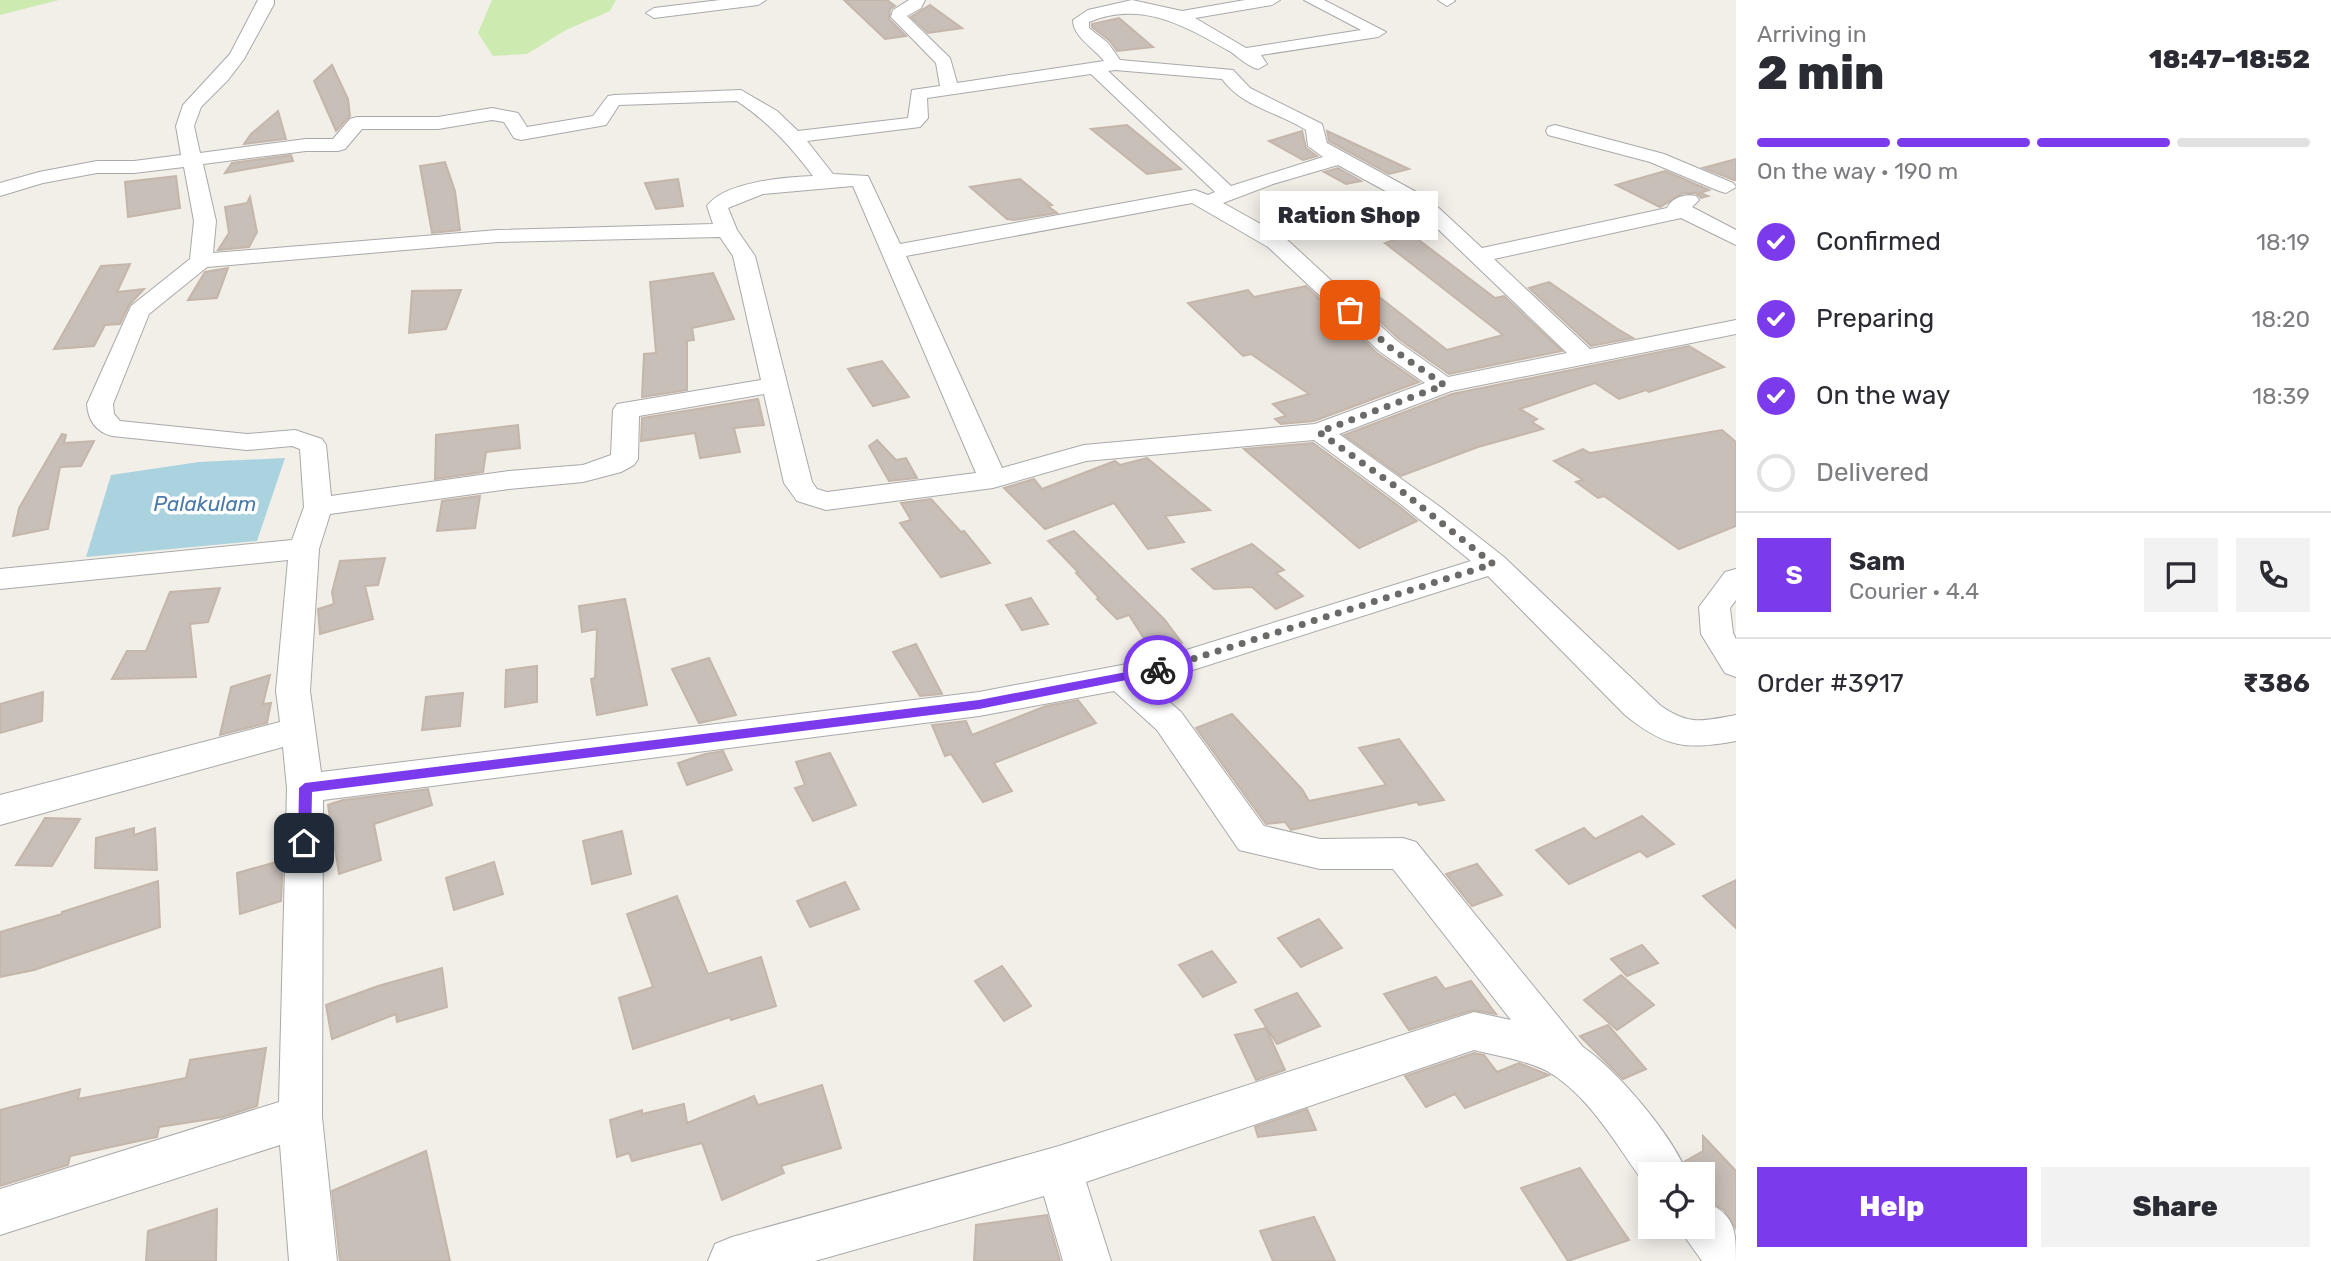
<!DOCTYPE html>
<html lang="en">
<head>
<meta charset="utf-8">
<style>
	:root { --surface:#fff; --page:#f2f2f3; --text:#2b2b33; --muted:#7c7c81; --line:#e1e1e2; --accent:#7c3aed }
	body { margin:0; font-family:Rubik,sans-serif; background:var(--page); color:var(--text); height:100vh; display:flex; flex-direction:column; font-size:26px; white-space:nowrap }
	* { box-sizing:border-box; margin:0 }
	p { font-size:23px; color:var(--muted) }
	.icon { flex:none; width:38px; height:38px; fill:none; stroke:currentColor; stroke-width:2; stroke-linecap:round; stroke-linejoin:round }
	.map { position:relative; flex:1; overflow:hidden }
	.drawer { display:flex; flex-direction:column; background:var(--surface); width:595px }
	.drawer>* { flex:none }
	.tools { position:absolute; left:1638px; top:1162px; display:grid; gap:14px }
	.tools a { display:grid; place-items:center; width:77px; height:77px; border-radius:0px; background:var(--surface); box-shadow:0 4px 18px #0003; font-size:35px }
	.pin { position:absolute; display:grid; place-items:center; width:60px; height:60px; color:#fff; margin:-30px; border-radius:14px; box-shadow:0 4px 10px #0006 }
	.courier { position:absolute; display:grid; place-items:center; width:70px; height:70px; margin:-35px; border:5px solid #7c3aed; border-radius:50%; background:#fff; color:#222; box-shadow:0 2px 9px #0007 }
	.bubble { position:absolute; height:49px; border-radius:0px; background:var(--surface); box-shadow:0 4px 18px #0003; font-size:23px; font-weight:800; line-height:49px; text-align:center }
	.summary em { font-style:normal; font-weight:800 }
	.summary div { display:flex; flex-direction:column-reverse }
	.summary { display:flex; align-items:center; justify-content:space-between; height:119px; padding:0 21px }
	h1 { font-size:46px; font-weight:800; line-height:52px }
	.bar { display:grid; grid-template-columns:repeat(4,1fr); gap:10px 7px; align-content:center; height:84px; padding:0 21px }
	.bar i { height:9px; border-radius:5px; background:var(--line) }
	.bar .current { background:var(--accent) }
	.bar p { grid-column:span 4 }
	.line { display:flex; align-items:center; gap:18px; padding:0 21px; border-top:2px solid var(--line) }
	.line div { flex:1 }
	.round { display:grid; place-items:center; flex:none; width:74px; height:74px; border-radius:0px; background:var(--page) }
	ol { padding:0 21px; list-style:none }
	li { display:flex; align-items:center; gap:21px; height:77px }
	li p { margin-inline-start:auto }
	li .icon { padding:7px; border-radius:50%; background:var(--accent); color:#fff; stroke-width:4 }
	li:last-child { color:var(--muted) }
	li i { width:38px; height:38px; border:4px solid var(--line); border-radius:50% }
	.cta { display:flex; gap:14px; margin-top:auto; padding:14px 21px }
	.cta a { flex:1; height:80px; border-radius:0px; background:var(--accent); color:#fff; font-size:28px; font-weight:800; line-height:80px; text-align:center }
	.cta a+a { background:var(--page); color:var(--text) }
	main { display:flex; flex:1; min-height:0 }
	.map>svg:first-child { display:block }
</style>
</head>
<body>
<main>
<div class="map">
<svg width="1736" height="1261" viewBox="0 0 1736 1261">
	<rect width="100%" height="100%" fill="#f2efe9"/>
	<!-- grass -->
	<g fill="#cdebb0">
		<path d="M 0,0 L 59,0 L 0,15 Z"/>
		<path d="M 492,0 L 616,0 L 610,11 L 566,30 L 527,54 L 493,56 L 478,33 Z"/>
	</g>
	<!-- water -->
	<path fill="#aad3df" d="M 285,458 L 257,541 L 86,557 L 111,475 L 199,462 Z"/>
	<!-- building -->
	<g fill="#c7bfb8" stroke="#c4b6ab" stroke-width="2">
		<path d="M 844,0 L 887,0 L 895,6 L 890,9 L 889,19 L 906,36 L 885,39 Z"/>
		<path d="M 930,5 L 962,28 L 928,33 L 911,17 Z"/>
		<path d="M 1119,18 L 1153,47 L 1117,51 L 1110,41 L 1092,27 L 1092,24 Z"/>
		<path d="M 332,65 L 348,99 L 350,116 L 336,131 L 314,81 Z"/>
		<path d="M 278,111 L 286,139 L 244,144 L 251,134 Z"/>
		<path d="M 1127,125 L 1181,169 L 1147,174 L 1091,129 Z"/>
		<path d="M 1302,131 L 1306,148 L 1317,156 L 1303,160 L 1269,141 Z"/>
		<path d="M 1327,131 L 1409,169 L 1389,174 L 1329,141 Z"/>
		<path d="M 291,155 L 293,161 L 225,173 L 232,163 Z"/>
		<path d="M 1736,159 L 1736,180 L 1734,180 L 1703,168 Z"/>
		<path d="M 445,162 L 455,191 L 460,230 L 432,233 L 420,166 Z"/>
		<path d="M 1338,168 L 1361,181 L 1346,184 L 1324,172 Z"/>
		<path d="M 1665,171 L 1709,190 L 1700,193 L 1708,196 L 1701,198 L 1696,193 L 1683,193 L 1660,207 L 1616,185 Z"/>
		<path d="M 176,176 L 180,208 L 128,217 L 125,182 Z"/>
		<path d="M 678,179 L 683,206 L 656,209 L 645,183 Z"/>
		<path d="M 1020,179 L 1052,205 L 1048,206 L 1057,213 L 1014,220 L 1007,219 L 970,187 Z"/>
		<path d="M 250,197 L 257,232 L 249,247 L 218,250 L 229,233 L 225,207 L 247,203 Z"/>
		<path d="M 1411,234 L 1495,298 L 1504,296 L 1562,351 L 1449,374 L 1399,339 L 1358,301 L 1378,296 L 1447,350 L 1503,335 L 1385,243 Z"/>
		<path d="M 130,264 L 117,292 L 144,289 L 129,305 L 120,324 L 105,325 L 94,346 L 54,349 L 101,266 Z"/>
		<path d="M 228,268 L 217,298 L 188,300 L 205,272 Z"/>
		<path d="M 713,273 L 734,319 L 692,328 L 694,340 L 687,341 L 687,390 L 642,397 L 644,354 L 656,353 L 650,282 Z"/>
		<path d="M 1549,282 L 1616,328 L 1633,338 L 1591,346 L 1529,288 Z"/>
		<path d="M 1306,286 L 1377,353 L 1419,382 L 1314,421 L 1281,424 L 1275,419 L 1286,416 L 1273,404 L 1309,394 L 1251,354 L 1243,356 L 1188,303 L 1248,290 L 1254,297 Z"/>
		<path d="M 461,290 L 446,329 L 409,333 L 412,291 Z"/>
		<path d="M 1689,346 L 1724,367 L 1649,392 L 1646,390 L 1619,399 L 1595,383 L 1520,409 L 1537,419 L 1532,422 L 1543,429 L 1478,447 L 1401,476 L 1344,435 L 1452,394 Z"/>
		<path d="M 882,361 L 909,397 L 873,406 L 848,369 Z"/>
		<path d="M 758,399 L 764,425 L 734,428 L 740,452 L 700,458 L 695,433 L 641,441 L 642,418 Z"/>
		<path d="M 518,425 L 520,448 L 486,452 L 483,472 L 435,479 L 436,435 Z"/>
		<path d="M 1722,430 L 1736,442 L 1736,526 L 1679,549 L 1604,496 L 1598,498 L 1576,482 L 1583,480 L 1554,461 L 1583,449 L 1590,453 Z"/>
		<path d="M 62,434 L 66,435 L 64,443 L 94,441 L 81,466 L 60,467 L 48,529 L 13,536 L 19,508 Z"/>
		<path d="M 877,440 L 896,460 L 906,458 L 917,478 L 889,481 L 869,446 Z"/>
		<path d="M 1313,443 L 1396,504 L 1417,521 L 1359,548 L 1244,449 Z"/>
		<path d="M 1147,458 L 1210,510 L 1165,516 L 1184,542 L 1148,549 L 1114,503 L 1045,529 L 1004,488 L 1034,479 L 1042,489 L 1115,461 L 1120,465 Z"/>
		<path d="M 480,496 L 475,528 L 437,531 L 442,501 Z"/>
		<path d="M 931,499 L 961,532 L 964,531 L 990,563 L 941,577 L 900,523 L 911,520 L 901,503 Z"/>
		<path d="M 1074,531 L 1164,619 L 1182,643 L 1152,651 L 1129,615 L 1117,619 L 1097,599 L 1099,598 L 1076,573 L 1078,572 L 1048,541 Z"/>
		<path d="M 1252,544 L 1284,570 L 1276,573 L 1303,596 L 1276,609 L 1252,587 L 1214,589 L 1192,569 Z"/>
		<path d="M 385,558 L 378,585 L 365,586 L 373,619 L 320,634 L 318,609 L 334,604 L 332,592 L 340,561 Z"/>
		<path d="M 220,588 L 208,622 L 190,624 L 196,677 L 112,679 L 127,651 L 146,651 L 170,592 Z"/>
		<path d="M 1031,598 L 1048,624 L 1022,630 L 1006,605 Z"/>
		<path d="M 625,599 L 647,705 L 597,715 L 591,679 L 595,678 L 597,629 L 582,632 L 579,606 Z"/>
		<path d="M 916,644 L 942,694 L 920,696 L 893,652 Z"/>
		<path d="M 709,658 L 736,715 L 699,723 L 672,669 Z"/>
		<path d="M 537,666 L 537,702 L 505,707 L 506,670 Z"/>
		<path d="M 270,675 L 263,704 L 271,703 L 267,723 L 220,735 L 231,687 Z"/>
		<path d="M 43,692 L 42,721 L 0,733 L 0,704 Z"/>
		<path d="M 463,693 L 460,726 L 422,730 L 426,697 Z"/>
		<path d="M 1078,700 L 1096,723 L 994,763 L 1012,791 L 983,802 L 951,754 L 945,756 L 932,725 L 966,721 L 972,735 L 1046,706 Z"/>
		<path d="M 1232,714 L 1302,789 L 1309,801 L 1386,785 L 1359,748 L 1399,739 L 1444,800 L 1419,805 L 1417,802 L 1291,830 L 1285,822 L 1266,824 L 1196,728 Z"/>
		<path d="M 723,751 L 732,770 L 687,785 L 678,763 L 705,754 Z"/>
		<path d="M 830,753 L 856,805 L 813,821 L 795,788 L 805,785 L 796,762 Z"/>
		<path d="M 428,789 L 432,805 L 374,824 L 381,860 L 339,874 L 328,805 L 343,800 Z"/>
		<path d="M 1642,816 L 1674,844 L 1647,857 L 1640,851 L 1569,884 L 1536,850 L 1584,828 L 1595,839 Z"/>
		<path d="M 45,818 L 80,819 L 52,866 L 16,865 Z"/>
		<path d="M 134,828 L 134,835 L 155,828 L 157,870 L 95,868 L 96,838 Z"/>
		<path d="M 622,831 L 631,874 L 592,884 L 583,841 Z"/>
		<path d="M 283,860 L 281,901 L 240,914 L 237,873 Z"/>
		<path d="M 494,862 L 503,894 L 454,910 L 446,878 Z"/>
		<path d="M 1477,864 L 1502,895 L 1472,906 L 1446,874 Z"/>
		<path d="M 1736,880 L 1736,928 L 1703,896 Z"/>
		<path d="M 158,881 L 160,927 L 34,970 L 0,977 L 0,932 L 62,914 L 62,912 Z"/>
		<path d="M 845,882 L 859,909 L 810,927 L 797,901 Z"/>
		<path d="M 677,896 L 708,974 L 761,957 L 776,1006 L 731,1020 L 730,1017 L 633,1049 L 619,998 L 653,987 L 627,914 Z"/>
		<path d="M 1319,919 L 1342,948 L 1301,967 L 1278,938 Z"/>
		<path d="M 1642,945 L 1658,963 L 1627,976 L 1611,959 Z"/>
		<path d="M 1212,951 L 1236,982 L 1203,997 L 1179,965 Z"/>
		<path d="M 1002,966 L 1031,1006 L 1004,1021 L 975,981 Z"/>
		<path d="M 442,968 L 447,1007 L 397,1022 L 396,1014 L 332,1039 L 326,1005 L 378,986 Z"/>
		<path d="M 1621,975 L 1654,1005 L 1617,1030 L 1584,1000 Z"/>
		<path d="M 1436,977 L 1445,989 L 1471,981 L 1496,1014 L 1473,1010 L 1409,1030 L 1384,994 Z"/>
		<path d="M 1297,993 L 1320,1026 L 1277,1044 L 1255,1010 Z"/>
		<path d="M 1608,1025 L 1646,1069 L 1623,1079 L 1580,1036 Z"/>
		<path d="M 1266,1028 L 1285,1070 L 1256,1080 L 1235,1035 Z"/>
		<path d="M 266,1048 L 257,1106 L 223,1117 L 159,1127 L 157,1137 L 70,1156 L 68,1165 L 0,1186 L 0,1110 L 80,1089 L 78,1099 L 186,1078 L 190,1060 Z"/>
		<path d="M 1474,1053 L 1484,1055 L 1497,1072 L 1519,1063 L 1549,1075 L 1465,1108 L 1455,1094 L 1426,1107 L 1405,1076 Z"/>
		<path d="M 822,1085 L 841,1148 L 781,1166 L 784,1173 L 722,1200 L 702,1143 L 632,1161 L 629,1153 L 617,1157 L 610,1120 L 642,1110 L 642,1114 L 684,1104 L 687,1123 L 754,1096 L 758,1105 Z"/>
		<path d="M 1307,1109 L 1316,1130 L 1258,1137 L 1255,1127 Z"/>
		<path d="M 1703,1136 L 1736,1171 L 1736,1229 L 1724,1210 L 1703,1198 L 1703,1174 L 1690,1174 L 1684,1162 L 1703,1151 Z"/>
		<path d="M 426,1151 L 450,1261 L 340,1261 L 332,1191 Z"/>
		<path d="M 1580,1168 L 1629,1240 L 1568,1261 L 1521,1188 Z"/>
		<path d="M 217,1209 L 216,1261 L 146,1261 L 148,1231 Z"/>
		<path d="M 1047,1215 L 1060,1261 L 974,1261 L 976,1225 Z"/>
		<path d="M 1314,1217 L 1335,1261 L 1273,1261 L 1260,1231 Z"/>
	</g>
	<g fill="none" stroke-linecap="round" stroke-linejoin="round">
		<!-- minor casing -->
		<g stroke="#a9a9a9" stroke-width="2">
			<g id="minor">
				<path d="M 258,0 L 274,0 L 274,4 L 244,59 L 228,80 L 201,107 L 194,126 L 200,153 L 306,139 L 333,139 L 350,119 L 357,117 L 438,117 L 492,108 L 518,113 L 527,127 L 593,116 L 608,96 L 614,95 L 741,90 L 777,111 L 798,131 L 908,118 L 912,90 L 940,86 L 936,63 L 891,17 L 893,10 L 909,0 L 925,0 L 921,8 L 907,16 L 950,58 L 957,83 L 1104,61 C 1094,48 1073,37 1073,20 L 1088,10 L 1132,0 L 1182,11 L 1245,0 L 1280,0 L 1272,5 L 1195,18 L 1246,48 L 1361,30 L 1304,0 L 1324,0 L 1386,32 L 1378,37 L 1261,55 L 1267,64 L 1258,69 C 1249,67 1239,58 1231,52 C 1185,26 1142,0 1089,22 L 1089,28 L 1108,43 L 1120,60 L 1233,70 L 1250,88 L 1322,124 L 1327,143 L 1429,199 L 1482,248 L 1667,208 C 1671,198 1685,193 1696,196 L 1699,200 L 1692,207 L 1736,230 L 1736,245 L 1681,218 L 1494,259 L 1590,349 L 1736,320 L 1736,334 L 1451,391 L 1339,434 L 1439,506 L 1504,557 L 1661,706 C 1690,726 1703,721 1736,715 L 1736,741 C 1686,750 1666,748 1625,715 L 1488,576 L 1149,684 L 1181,712 L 1264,826 L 1320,839 L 1403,838 L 1416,842 L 1583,1047 C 1616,1069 1674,1137 1687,1174 L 1650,1174 L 1649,1190 C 1620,1151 1591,1096 1547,1071 C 1525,1060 1498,1056 1474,1050 L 1086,1182 L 1111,1261 L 1063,1261 L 1044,1196 L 815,1261 L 708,1261 L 715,1244 L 732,1237 L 1059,1146 L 1474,1012 L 1511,1020 L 1393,869 L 1320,869 L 1239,850 L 1157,730 L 1114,691 L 979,716 L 323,800 L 322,1117 L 337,1261 L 289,1261 L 280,1145 L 0,1235 L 0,1189 L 279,1102 L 287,788 L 283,747 L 0,825 L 0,795 L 280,722 L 276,691 L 288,560 L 0,589 L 0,569 L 292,540 L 304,507 L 300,449 L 292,446 L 247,450 L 112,436 C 96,432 88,420 87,404 L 131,306 L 190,259 L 194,221 L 184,167 L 134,173 L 97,173 L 43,183 L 0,196 L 0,183 L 39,172 L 97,161 L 134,161 L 181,155 L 176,126 L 183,105 L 230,54 ZM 1115,70 L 1222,79 C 1242,107 1278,112 1306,130 L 1308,146 L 1323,157 L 1231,186 L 1108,71 ZM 1091,74 L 1215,192 L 1208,195 L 1195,190 L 900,244 L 868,176 L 833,174 L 807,141 L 920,127 L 928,118 L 927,98 ZM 737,101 C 768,122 790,145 813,176 C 785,177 724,182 707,206 L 713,224 L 498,230 L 213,253 L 216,221 L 203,164 L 306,151 L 338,151 L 345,149 L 362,129 L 438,129 L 492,120 L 504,122 L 514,138 L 521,140 L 606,125 L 619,105 ZM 1338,165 L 1415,207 L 1567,353 L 1448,377 L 1397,341 L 1284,237 L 1223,203 L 1273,184 ZM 853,186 L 976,473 L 827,492 L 817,489 L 812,482 L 755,256 L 737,230 L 728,208 L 763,194 ZM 1192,203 L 1268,247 L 1379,351 L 1425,383 L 1315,424 L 1084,445 L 1002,468 L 906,256 ZM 720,237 L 733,256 L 761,380 L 617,404 L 613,410 L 611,455 L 583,465 L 509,471 L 331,496 L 326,445 L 322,439 L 295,430 L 247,434 L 120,421 L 114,414 L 113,404 L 149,314 L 207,267 L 498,242 ZM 764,394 L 784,483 L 797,501 L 826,510 L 993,488 L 1086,461 L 1314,440 L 1398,502 L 1471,561 L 1164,657 L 979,692 L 321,772 L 310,691 L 319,549 L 330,514 L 509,489 L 583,482 L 621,472 L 634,465 L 638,459 L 639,416 Z"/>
				<path d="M 720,0 L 766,0 L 758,5 L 654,18 L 646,13 L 654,8 Z"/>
				<path d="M 1438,0 L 1454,0 L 1455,1 L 1447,6 Z"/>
				<path d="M 1555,125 L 1664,154 L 1733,183 L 1736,187 L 1726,193 L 1719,191 L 1650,162 L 1548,135 L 1546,131 L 1548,127 Z"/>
				<path d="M 1736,569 L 1736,600 L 1730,608 L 1733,633 L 1736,639 L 1736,677 L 1725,673 L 1701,634 L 1699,607 L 1725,572 Z"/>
				<path d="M 1703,1201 C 1735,1214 1736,1229 1736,1261 L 1702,1261 L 1687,1240 L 1681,1227 L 1703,1227 Z"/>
			</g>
		</g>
		<!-- minor -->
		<use href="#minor" fill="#fff" fill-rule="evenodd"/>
	</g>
	<!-- route -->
	<path fill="#7c3aed" d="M 1158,666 L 1162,667 L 1162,673 L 979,709 L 312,792 L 311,843 L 304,848 L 298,843 L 299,788 L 305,783 L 979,700 Z"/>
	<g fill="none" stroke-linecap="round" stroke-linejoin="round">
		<!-- done -->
		<path stroke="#6b6a68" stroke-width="7" stroke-dasharray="0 12.6" d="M 1158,670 L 1493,564 L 1399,489 L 1319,432 L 1444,385 L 1388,346 L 1350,310"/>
	</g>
	<g text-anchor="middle" stroke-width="7" stroke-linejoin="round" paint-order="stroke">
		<!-- water labels -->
		<g font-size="21" font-style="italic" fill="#4a7aab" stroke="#fff">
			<text x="205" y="511">Palakulam</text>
		</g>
	</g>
</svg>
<div class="tools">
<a><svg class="icon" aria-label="locate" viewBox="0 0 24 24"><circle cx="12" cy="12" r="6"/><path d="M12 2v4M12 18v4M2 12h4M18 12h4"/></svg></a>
</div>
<div class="pin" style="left:1350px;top:310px;background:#ea580c"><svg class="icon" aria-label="bag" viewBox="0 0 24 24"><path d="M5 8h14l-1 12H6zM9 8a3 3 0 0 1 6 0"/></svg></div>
<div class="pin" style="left:304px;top:843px;background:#1f2937"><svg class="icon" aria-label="home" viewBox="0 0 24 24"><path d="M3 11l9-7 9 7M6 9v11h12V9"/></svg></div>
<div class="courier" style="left:1158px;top:670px"><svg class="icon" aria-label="bike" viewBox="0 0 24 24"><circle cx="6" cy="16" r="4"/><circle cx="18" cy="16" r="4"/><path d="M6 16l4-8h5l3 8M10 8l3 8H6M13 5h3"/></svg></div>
<div class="bubble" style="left:1260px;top:191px;width:178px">Ration Shop</div>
</div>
<section class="drawer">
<div class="summary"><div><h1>2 min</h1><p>Arriving in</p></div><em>18:47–18:52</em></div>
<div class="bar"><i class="current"></i><i class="current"></i><i class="current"></i><i></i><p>On the way · 190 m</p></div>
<ol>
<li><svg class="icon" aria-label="check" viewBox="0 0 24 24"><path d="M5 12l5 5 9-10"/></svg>Confirmed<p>18:19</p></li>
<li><svg class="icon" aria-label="check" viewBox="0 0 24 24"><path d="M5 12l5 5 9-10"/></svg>Preparing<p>18:20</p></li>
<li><svg class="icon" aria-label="check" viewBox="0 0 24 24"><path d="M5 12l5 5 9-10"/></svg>On the way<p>18:39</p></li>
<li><i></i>Delivered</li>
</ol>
<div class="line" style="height:126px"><b class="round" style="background:var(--accent);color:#fff">S</b><div><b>Sam</b><p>Courier · 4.4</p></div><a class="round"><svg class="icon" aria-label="chat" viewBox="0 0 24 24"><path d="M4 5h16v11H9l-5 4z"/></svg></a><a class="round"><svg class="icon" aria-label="phone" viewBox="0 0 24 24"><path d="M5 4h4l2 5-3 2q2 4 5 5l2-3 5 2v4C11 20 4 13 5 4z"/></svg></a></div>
<div class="line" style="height:91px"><div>Order #3917</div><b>₹386</b></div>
<div class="cta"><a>Help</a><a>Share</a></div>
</section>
</main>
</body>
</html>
